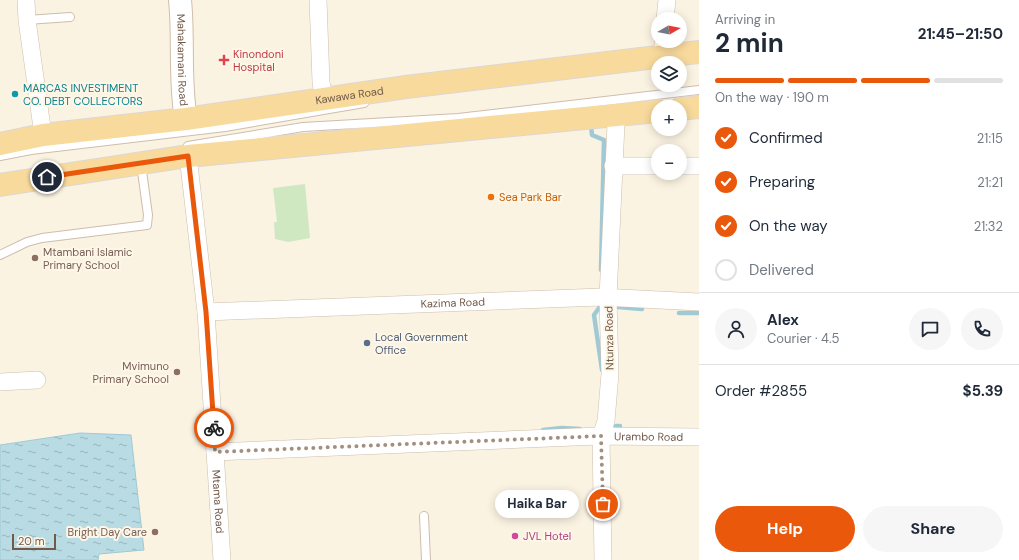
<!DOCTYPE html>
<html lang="en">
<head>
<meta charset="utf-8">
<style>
	:root { --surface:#fff; --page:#f6f6f7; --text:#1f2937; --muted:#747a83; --line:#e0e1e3; --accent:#ea580c }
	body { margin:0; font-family:"DM Sans",sans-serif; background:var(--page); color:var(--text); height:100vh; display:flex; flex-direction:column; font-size:15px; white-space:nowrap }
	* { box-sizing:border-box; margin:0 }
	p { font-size:13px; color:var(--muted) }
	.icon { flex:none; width:22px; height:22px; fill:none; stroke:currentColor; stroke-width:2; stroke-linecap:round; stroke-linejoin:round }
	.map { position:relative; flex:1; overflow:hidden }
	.sheet { display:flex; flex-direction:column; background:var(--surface); width:320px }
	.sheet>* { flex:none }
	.needle { width:26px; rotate:81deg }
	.buttons { position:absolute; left:651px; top:12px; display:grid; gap:8px }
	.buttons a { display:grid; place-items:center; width:36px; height:36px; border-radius:50%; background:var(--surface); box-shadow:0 2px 10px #0003; font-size:20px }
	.scale { position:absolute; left:12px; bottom:10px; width:44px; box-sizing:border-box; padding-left:4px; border:2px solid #725a4a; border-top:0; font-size:11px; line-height:14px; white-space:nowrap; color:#725a4a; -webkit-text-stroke:3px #fef7e8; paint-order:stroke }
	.pin { position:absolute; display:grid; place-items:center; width:34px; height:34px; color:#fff; margin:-17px; border:2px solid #fff; border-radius:50%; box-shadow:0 1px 4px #0007 }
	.courier { position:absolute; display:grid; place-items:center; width:40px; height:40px; margin:-20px; border:3px solid #ea580c; border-radius:50%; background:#fff; color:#222; box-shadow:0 1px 5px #0007 }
	.bubble { position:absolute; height:28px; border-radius:14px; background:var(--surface); box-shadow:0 2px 10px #0003; font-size:13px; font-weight:700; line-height:28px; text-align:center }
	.head em { font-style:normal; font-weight:700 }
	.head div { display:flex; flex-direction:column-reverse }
	.head { display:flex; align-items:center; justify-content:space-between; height:68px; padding:0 16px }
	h1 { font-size:26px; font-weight:700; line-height:30px }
	.bar { display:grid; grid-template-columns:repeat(4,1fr); gap:6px 4px; align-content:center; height:48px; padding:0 16px }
	.bar i { height:5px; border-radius:3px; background:var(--line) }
	.bar .current { background:var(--accent) }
	.bar p { grid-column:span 4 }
	.line { display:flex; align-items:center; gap:10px; padding:0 16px; border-top:1px solid var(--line) }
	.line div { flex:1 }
	.round { display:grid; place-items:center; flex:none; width:42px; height:42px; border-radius:21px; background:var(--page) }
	ol { padding:0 16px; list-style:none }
	li { display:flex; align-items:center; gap:12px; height:44px }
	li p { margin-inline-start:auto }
	li .icon { padding:4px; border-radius:50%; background:var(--accent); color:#fff; stroke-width:4 }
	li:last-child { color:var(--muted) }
	li i { width:22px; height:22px; border:2px solid var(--line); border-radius:50% }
	.cta { display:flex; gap:8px; margin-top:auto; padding:8px 16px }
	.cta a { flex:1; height:46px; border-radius:24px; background:var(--accent); color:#fff; font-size:16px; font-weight:700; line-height:46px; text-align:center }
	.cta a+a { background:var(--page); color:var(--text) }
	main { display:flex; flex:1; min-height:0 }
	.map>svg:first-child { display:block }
</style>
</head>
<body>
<main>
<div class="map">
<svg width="699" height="560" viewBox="0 0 699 560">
	<defs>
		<pattern id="water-ripples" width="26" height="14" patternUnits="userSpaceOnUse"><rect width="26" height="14" fill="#b8dbe4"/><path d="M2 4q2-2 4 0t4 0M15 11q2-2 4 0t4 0" fill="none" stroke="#9ab5bb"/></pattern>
	</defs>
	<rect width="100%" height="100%" fill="#fbf3e2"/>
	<!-- green -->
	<path fill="#d0e8c2" d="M 305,184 L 310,238 L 288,242 L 275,239 L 274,222 L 277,222 L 273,188 Z"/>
	<!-- water -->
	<path fill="url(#water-ripples)" stroke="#9fcad5" d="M 80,433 L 131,435 L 144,550 L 99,554 L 98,560 L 0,560 L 0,445 Z"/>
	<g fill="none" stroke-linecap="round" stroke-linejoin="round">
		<!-- stream -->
		<g stroke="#9fcad5" stroke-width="4.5">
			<path d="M 591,126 L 592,135 L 604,140 L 601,270"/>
			<path d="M 618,307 L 642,309"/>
			<path d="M 599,308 L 594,315 L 602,370"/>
			<path d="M 679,313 L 699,313"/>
			<path d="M 616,426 L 620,426"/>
			<path d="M 543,430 L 562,428 L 580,429"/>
		</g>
		<!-- lane casing -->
		<g stroke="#cebdad" stroke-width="10">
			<g id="lane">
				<path d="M 27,20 L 70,17"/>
				<path d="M 188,146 L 303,127 L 458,118 L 699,90"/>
				<path d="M 0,156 L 31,150 L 225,127 L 364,103"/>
				<path d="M 0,255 L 27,242 L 42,238 L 147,225 L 148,215 L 141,164"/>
				<path d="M 424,516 L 426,560"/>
			</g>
		</g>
		<!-- street casing -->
		<g stroke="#cebdad" stroke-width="18">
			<g id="street">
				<path d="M 26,0 L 27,20 L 43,135"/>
				<path d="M 318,0 L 321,82 L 324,100"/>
				<path d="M 665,19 L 667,0"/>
				<path d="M 663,56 L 663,41"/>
				<path id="s1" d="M 188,156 L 206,312 L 222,560"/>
				<path d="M 613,166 L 658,166"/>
				<path d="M 680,166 L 699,166"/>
				<path id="s2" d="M 206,312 L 601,297 L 699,302"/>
				<path d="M 0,382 L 37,380"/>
				<path id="s3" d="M 215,452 L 599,436 L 699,437"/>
				<path d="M 603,560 L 601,436 L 606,421 L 610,374 L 608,298 L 616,124 L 613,117"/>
			</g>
		</g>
		<!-- secondary casing -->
		<g stroke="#d1bdaa" stroke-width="24">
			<g id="secondary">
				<path id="s4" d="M 180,0 C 184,39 179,80 186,119"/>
			</g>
		</g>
		<!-- primary casing -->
		<g stroke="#ddd7d4" stroke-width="24">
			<g id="primary">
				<path d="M 680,109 L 699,107"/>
				<path id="s5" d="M 0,144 L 43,135 L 186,119 L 406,87 L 699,52"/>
				<path d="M 0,185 L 188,156 L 658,111"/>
			</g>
		</g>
		<!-- lane -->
		<use href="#lane" stroke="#fff" stroke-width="8"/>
		<!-- street -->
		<use href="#street" stroke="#fff" stroke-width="17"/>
		<!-- secondary -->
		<use href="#secondary" stroke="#fff" stroke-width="22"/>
		<!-- primary -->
		<use href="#primary" stroke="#f8da9d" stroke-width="22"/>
	</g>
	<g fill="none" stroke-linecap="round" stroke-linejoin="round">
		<!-- done -->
		<path stroke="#a2907f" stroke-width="4" stroke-dasharray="0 7.2" d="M 214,428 L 215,452 L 601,436 L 603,504"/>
		<!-- route -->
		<path stroke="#ea580c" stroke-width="5" d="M 47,177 L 188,156 L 206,312 L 214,428"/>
	</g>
	<!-- markers -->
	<path fill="#e0444e" stroke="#fef7e8" stroke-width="1.5" d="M222 54h4v4h4v4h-4v4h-4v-4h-4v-4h4z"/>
	<circle fill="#0f9aa8" stroke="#fef7e8" stroke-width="1.5" cx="15" cy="94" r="4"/>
	<circle fill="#e8710a" stroke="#fef7e8" stroke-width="1.5" cx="491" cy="197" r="4"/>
	<g fill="#8d6e63" stroke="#fef7e8" stroke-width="1.5">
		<circle cx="35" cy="258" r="4"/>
		<circle cx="177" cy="372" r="4"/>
		<circle cx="155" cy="532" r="4"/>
	</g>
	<circle fill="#5c6f8a" stroke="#fef7e8" stroke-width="1.5" cx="367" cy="343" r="4"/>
	<circle fill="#d1479c" stroke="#fef7e8" stroke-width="1.5" cx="515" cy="536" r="4"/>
	<g text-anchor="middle" stroke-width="4" stroke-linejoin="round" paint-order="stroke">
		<!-- health labels -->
		<g font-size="11" fill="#be3a42" stroke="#fef7e8" text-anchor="start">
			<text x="233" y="58">Kinondoni<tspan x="233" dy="13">Hospital</tspan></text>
		</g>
		<!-- street labels -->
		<g font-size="11" fill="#725a4a" stroke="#fef7e8">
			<text dy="4" stroke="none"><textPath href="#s4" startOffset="60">Mahakamani Road</textPath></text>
			<text dy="4" stroke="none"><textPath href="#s5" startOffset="353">Kawawa Road</textPath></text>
			<text dy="4" stroke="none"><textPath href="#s2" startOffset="247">Kazima Road</textPath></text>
			<text transform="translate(609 338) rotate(-91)" y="4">Ntunza Road</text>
			<text dy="4" stroke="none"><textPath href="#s3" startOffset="434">Urambo Road</textPath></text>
			<text dy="4" stroke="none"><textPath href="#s1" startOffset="347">Mtama Road</textPath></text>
		</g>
		<!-- culture labels -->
		<g font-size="11" fill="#0d838f" stroke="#fef7e8" text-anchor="start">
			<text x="23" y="92">MARCAS INVESTIMENT<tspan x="23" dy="13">CO. DEBT COLLECTORS</tspan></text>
		</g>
		<!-- food labels -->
		<g font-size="11" fill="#c56008" stroke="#fef7e8" text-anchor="start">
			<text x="499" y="201">Sea Park Bar</text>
		</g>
		<!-- education labels -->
		<g font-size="11" fill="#785e54" stroke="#fef7e8" text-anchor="end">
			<text x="43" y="256" text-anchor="start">Mtambani Islamic<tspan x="43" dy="13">Primary School</tspan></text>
			<text x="169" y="370">Mvimuno<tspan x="169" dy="13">Primary School</tspan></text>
			<text x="147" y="536">Bright Day Care</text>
		</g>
		<!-- service labels -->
		<g font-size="11" fill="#4e5e75" stroke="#fef7e8" text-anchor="start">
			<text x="375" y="341">Local Government<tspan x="375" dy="13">Office</tspan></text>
		</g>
		<!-- hotel labels -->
		<g font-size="11" fill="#b23c85" stroke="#fef7e8" text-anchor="start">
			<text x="523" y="540">JVL Hotel</text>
		</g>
	</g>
</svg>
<div class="buttons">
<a><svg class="needle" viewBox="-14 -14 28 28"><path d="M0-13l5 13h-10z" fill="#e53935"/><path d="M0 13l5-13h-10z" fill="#747a83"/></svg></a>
<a><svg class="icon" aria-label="layers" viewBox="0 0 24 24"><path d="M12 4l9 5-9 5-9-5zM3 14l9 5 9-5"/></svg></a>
<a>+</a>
<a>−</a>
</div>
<div class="scale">20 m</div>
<div class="pin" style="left:603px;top:504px;background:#ea580c"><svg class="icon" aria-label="bag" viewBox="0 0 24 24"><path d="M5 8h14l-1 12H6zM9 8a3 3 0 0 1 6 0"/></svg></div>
<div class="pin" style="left:47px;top:177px;background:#1f2937"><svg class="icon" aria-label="home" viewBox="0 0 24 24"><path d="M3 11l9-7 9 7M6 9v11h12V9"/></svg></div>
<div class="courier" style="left:214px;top:428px"><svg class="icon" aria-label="bike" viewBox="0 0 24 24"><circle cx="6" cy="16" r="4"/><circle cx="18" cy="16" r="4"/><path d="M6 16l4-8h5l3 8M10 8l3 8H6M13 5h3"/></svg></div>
<div class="bubble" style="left:495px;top:490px;width:84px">Haika Bar</div>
</div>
<section class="sheet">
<div class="head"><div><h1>2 min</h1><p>Arriving in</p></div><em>21:45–21:50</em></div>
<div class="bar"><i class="current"></i><i class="current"></i><i class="current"></i><i></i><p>On the way · 190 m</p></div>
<ol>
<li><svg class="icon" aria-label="check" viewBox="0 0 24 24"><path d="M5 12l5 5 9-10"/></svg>Confirmed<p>21:15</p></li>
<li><svg class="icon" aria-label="check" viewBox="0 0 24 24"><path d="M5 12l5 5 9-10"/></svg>Preparing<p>21:21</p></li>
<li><svg class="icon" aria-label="check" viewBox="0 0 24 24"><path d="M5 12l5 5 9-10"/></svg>On the way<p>21:32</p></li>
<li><i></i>Delivered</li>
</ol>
<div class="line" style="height:72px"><a class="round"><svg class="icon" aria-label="person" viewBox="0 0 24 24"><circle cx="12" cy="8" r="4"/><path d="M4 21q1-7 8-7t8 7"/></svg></a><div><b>Alex</b><p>Courier · 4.5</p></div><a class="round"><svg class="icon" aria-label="chat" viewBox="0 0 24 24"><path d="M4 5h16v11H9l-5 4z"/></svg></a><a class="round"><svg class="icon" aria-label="phone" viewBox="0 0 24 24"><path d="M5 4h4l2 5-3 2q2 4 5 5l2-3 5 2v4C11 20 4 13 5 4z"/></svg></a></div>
<div class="line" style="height:52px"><div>Order #2855</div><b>$5.39</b></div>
<div class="cta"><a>Help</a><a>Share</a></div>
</section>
</main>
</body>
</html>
